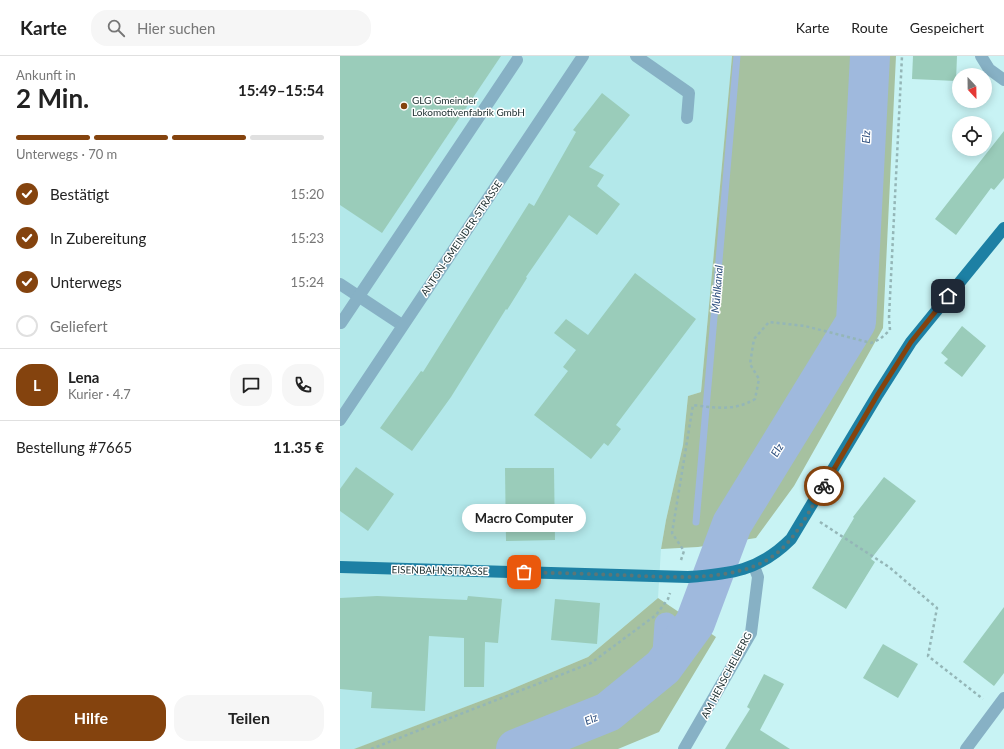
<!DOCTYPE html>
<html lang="de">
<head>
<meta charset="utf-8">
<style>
	:root { --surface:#fff; --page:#f6f6f6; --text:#222; --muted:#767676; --line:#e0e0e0; --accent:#84430e }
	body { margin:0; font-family:Lato,sans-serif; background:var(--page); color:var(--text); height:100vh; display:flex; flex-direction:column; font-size:15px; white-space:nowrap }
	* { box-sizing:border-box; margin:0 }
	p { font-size:13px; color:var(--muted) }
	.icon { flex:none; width:22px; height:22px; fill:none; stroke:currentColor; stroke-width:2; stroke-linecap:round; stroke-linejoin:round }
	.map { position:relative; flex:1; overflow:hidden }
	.panel { display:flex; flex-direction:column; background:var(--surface); width:340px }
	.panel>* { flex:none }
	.needle { width:26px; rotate:158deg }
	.buttons { position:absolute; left:612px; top:12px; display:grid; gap:8px }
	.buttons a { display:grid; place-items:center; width:40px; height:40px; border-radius:50%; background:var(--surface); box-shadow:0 2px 10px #0003; font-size:20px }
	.pin { position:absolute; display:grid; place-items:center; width:34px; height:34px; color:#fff; margin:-17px; border-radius:8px; box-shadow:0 2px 6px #0006 }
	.courier { position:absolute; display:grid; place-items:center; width:40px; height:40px; margin:-20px; border:3px solid #84430e; border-radius:50%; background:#fff; color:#222; box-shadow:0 1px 5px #0007 }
	.bubble { position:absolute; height:28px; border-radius:14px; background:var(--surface); box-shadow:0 2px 10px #0003; font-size:13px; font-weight:700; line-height:28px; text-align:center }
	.head em { font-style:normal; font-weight:700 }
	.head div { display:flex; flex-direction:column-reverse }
	.head { display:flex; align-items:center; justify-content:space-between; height:68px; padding:0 16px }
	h1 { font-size:26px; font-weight:700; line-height:30px }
	.bar { display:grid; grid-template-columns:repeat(4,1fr); gap:6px 4px; align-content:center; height:48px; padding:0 16px }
	.bar i { height:5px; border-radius:3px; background:var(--line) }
	.bar .selected { background:var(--accent) }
	.bar p { grid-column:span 4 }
	.line { display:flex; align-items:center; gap:10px; padding:0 16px; border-top:1px solid var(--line) }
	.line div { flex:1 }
	.round { display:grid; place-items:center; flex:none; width:42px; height:42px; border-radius:16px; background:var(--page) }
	ol { padding:0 16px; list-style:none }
	li { display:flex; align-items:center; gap:12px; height:44px }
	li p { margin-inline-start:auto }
	li .icon { padding:4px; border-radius:50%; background:var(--accent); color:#fff; stroke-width:4 }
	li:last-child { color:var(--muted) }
	li i { width:22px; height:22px; border:2px solid var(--line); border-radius:50% }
	.button { display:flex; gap:8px; margin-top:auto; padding:8px 16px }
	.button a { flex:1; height:46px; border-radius:16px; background:var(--accent); color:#fff; font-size:16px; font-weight:700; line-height:46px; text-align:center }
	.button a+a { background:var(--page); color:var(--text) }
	header { display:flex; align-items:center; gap:24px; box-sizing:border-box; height:56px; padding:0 20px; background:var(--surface); border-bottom:1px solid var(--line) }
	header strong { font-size:19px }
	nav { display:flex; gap:22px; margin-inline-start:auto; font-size:14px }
	.search { width:280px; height:36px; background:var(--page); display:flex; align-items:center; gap:10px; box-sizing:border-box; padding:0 14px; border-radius:16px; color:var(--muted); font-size:15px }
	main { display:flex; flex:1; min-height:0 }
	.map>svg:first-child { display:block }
</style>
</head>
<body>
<header>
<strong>Karte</strong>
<div class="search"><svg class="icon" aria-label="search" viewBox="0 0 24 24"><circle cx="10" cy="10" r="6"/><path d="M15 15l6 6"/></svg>Hier suchen</div>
<nav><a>Karte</a><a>Route</a><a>Gespeichert</a></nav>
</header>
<main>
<section class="panel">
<div class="head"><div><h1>2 Min.</h1><p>Ankunft in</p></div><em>15:49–15:54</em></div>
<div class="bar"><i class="selected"></i><i class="selected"></i><i class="selected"></i><i></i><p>Unterwegs · 70 m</p></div>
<ol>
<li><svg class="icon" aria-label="check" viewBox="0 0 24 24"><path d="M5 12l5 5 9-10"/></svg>Bestätigt<p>15:20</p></li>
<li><svg class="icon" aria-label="check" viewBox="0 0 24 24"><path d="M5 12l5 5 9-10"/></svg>In Zubereitung<p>15:23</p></li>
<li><svg class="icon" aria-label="check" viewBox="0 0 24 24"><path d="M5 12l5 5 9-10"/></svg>Unterwegs<p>15:24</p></li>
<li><i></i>Geliefert</li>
</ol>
<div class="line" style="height:72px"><b class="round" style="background:var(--accent);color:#fff">L</b><div><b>Lena</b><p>Kurier · 4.7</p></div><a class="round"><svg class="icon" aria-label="chat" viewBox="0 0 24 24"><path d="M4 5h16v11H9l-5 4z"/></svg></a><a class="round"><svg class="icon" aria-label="phone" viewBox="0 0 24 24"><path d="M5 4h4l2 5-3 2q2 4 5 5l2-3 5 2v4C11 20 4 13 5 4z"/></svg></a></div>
<div class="line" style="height:52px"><div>Bestellung #7665</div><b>11.35 €</b></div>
<div class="button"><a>Hilfe</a><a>Teilen</a></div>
</section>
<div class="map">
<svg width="664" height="693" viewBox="0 0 664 693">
	<rect width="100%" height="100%" fill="#c8f3f4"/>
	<!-- built -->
	<path fill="#b3e8ea" d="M 0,0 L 392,0 L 361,336 L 348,340 L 343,389 L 326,464 L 321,493 L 318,542 L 248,601 L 167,635 L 15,693 L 0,693 Z"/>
	<!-- green -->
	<g fill="#a6c1a0">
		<path d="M 392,0 L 556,0 L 543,272 L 454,430 L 416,482 L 358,491 L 321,493 L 326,464 L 343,389 L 348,340 L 361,336 Z"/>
		<path d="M 318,542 L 376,581 L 319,676 L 278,693 L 14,693 L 167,635 L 248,601 Z"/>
	</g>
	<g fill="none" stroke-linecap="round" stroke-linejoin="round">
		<!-- stream -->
		<path stroke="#9fb9dd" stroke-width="7" d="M 356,466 L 397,0"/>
		<!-- canal -->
		<path stroke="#9fb9dd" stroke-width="23" d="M 323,611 L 326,568"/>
		<!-- river -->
		<path stroke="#9fb9dd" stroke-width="40" d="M 176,693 L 268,656 L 323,611 L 355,567 L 392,468 L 516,266 L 530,0"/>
	</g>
	<!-- building -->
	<g fill="#9accba">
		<path d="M 0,0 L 161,0 L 42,177 L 0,149 Z"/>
		<path d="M 573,0 L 617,0 L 616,25 L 572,23 Z"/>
		<path d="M 262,37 L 290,59 L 249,111 L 264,119 L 257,130 L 280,148 L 257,179 L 229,159 L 186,221 L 187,222 L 167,254 L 166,253 L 111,341 L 72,395 L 40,372 L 81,315 L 83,316 L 189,147 L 194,150 L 236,76 L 233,74 Z"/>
		<path d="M 664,75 L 664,122 L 654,134 L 651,132 L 616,179 L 595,163 Z"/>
		<path d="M 295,217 L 356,263 L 276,369 L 281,373 L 268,390 L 264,387 L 251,403 L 194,359 L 228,315 L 223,311 L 236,294 L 214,277 L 226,263 L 248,279 Z"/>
		<path d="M 622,270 L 646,290 L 622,321 L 604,307 L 608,303 L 601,297 Z"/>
		<path d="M 16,411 L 54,438 L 28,475 L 0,455 L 0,433 Z"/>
		<path d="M 165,412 L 214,412 L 215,484 L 166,485 Z"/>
		<path d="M 544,421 L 576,445 L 531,503 L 535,506 L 506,553 L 472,532 L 514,462 L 513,461 Z"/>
		<path d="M 37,540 L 127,544 L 128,540 L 162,543 L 158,587 L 145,586 L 144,631 L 124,631 L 124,582 L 89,580 L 85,655 L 31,652 L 32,636 L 0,633 L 0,542 Z"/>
		<path d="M 215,543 L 260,547 L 257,588 L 211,584 Z"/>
		<path d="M 664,551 L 664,617 L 654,630 L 623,606 Z"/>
		<path d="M 543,588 L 578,608 L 558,642 L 523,622 Z"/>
		<path d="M 424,618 L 444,628 L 420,674 L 450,693 L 385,693 L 410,653 L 407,651 Z"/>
	</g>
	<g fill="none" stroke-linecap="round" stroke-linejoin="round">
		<!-- path -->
		<g stroke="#94b6b7" stroke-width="2.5" stroke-dasharray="3 3" stroke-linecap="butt">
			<path d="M 550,274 L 549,261 L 562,0"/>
			<path d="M 480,466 L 549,511 L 597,552 L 588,600 L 643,643"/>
			<path d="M 341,504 L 344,495 L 332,477 L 353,349 C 376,352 395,355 415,343 L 419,323 L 410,308 L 414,283 L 429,266 L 465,270 L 531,287 L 540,283 L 550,274"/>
			<path d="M 31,693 L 251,607 L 316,559 L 328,543 L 330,537"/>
		</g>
		<!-- minor -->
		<g stroke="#87b1c5" stroke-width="12">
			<path d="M 296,0 L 349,37 L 347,62"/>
			<path d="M 641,0 L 649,13 L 664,24"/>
			<path d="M 0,228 L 62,269"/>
			<path d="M 1,267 L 177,4"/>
			<path d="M 0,364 L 243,0"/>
			<path d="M 344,693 L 411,577 L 418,521 L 414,510"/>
			<path d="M 626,693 L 664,642"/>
		</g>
		<!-- major -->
		<path stroke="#1d80a4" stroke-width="12" d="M 0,511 L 348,521 C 391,518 419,515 451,483 L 538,338 L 571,286 L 664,172"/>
	</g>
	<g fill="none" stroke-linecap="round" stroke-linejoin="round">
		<!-- done -->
		<path stroke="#5b7677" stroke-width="4" stroke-dasharray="0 7.2" d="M 184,516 C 216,517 249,518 281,519 C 327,521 400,528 437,497 C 458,480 470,453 484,430"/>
		<!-- route -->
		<path stroke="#84430e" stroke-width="5" d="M 484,430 L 538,338 L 571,286 L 608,240"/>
	</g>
	<!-- markers -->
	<circle fill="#84430e" stroke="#fff" stroke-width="1.5" cx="64" cy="50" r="4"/>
	<g text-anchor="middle" stroke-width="3" stroke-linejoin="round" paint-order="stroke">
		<!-- poi labels -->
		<g font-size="10" fill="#213233" stroke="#fff" text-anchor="start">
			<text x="72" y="48">GLG Gmeinder<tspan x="72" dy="12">Lokomotivenfabrik GmbH</tspan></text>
		</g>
		<!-- street labels -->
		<g font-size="10" fill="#213233" stroke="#fff">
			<text transform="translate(121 182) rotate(-56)" y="4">ANTON-GMEINDER-STRASSE</text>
			<text transform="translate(100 514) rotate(1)" y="4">EISENBAHNSTRASSE</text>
			<text transform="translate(386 619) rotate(-62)" y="4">AM HENSCHELBERG</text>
		</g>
		<!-- water labels -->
		<g font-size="11" font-style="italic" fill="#2b4d7d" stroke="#fff">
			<text transform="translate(526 81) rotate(-87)" y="4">Elz</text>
			<text transform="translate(377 233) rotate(-85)" y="4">Mühlkanal</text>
			<text transform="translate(437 394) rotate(-59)" y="4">Elz</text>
			<text transform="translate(251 663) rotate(-22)" y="4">Elz</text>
		</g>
	</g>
</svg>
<div class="buttons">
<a><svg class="needle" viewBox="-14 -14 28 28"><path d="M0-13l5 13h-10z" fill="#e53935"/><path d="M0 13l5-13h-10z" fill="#767676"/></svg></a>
<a><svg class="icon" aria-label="locate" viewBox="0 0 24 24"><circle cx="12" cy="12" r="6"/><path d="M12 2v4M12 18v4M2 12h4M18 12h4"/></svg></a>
</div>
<div class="pin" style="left:184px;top:516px;background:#ea580c"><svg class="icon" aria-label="bag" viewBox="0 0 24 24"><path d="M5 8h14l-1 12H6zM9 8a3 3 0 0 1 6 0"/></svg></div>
<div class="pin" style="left:608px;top:240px;background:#1f2937"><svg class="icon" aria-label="home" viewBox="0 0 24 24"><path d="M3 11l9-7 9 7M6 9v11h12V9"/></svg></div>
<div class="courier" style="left:484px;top:430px"><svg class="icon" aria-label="bike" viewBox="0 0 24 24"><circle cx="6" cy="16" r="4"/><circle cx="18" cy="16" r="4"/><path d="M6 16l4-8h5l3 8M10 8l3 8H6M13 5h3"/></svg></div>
<div class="bubble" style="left:122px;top:448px;width:124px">Macro Computer</div>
</div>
</main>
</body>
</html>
